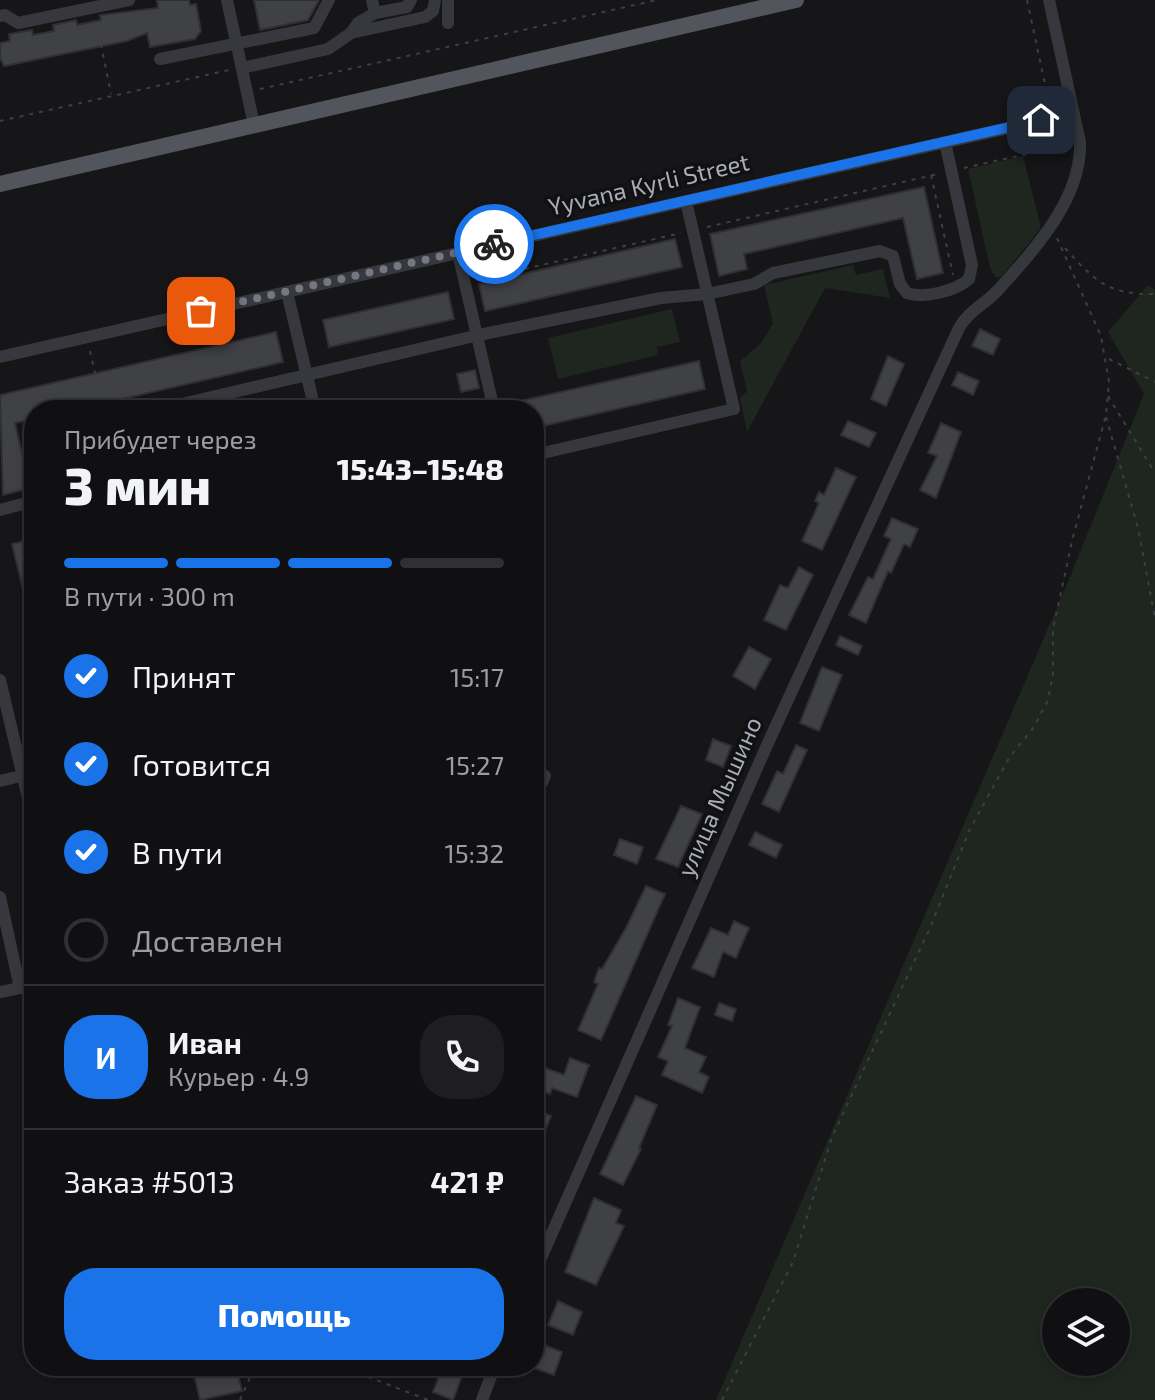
<!DOCTYPE html>
<html lang="ru">
<head>
<meta charset="utf-8">
<style>
	:root { --surface:#101012; --page:#1e1e20; --text:#f1f3f6; --muted:#9c9d9f; --line:#303032; --accent:#1a73e8 }
	body { margin:0; font-family:"Exo 2",sans-serif; background:var(--page); color:var(--text); height:100vh; display:flex; flex-direction:column; font-size:30px; white-space:nowrap }
	* { box-sizing:border-box; margin:0 }
	p { font-size:26px; color:var(--muted) }
	.icon { flex:none; width:44px; height:44px; fill:none; stroke:currentColor; stroke-width:2; stroke-linecap:round; stroke-linejoin:round }
	.map { position:relative; flex:1; overflow:hidden }
	.side { position:absolute; left:24px; top:400px; width:520px; height:976px; display:flex; flex-direction:column; background:var(--surface); border-radius:32px; box-shadow:0 4px 12px #0003,0 0 0 2px var(--line) }
	.side>* { flex:none }
	.buttons { position:absolute; left:1042px; top:1288px; display:grid; gap:16px }
	.buttons a { display:grid; place-items:center; width:88px; height:88px; border-radius:50%; background:var(--surface); box-shadow:0 4px 12px #0003,0 0 0 2px var(--line); font-size:40px }
	.pin { position:absolute; display:grid; place-items:center; width:68px; height:68px; color:#fff; margin:-34px; border-radius:16px; box-shadow:0 4px 12px #0006 }
	.courier { position:absolute; display:grid; place-items:center; width:80px; height:80px; margin:-40px; border:6px solid #1a73e8; border-radius:50%; background:#fff; color:#222; box-shadow:0 2px 10px #0007 }
	.overview em { font-style:normal; font-weight:800 }
	.overview div { display:flex; flex-direction:column-reverse }
	.overview { display:flex; align-items:center; justify-content:space-between; height:136px; padding:0 40px }
	h1 { font-size:52px; font-weight:800; line-height:60px }
	.bar { display:grid; grid-template-columns:repeat(4,1fr); gap:12px 8px; align-content:center; height:96px; padding:0 40px }
	.bar i { height:10px; border-radius:6px; background:var(--line) }
	.bar .active { background:var(--accent) }
	.bar p { grid-column:span 4 }
	.line { display:flex; align-items:center; gap:20px; padding:0 40px; border-top:2px solid var(--line) }
	.line div { flex:1 }
	.round { display:grid; place-items:center; flex:none; width:84px; height:84px; border-radius:32px; background:var(--page) }
	ol { padding:0 40px; list-style:none }
	li { display:flex; align-items:center; gap:24px; height:88px }
	li p { margin-inline-start:auto }
	li .icon { padding:8px; border-radius:50%; background:var(--accent); color:#fff; stroke-width:4 }
	li:last-child { color:var(--muted) }
	li i { width:44px; height:44px; border:4px solid var(--line); border-radius:50% }
	.cta { display:flex; gap:16px; margin-top:auto; padding:16px 40px }
	.cta a { flex:1; height:92px; border-radius:32px; background:var(--accent); color:#fff; font-size:32px; font-weight:800; line-height:92px; text-align:center }
	.map>svg:first-child { display:block }
</style>
</head>
<body>
<div class="map">
<svg width="1155" height="1400" viewBox="0 0 1155 1400">
	<rect width="100%" height="100%" fill="#161618"/>
	<!-- green -->
	<g fill="#1e261f" fill-rule="evenodd">
		<path d="M 1023,156 L 1041,228 L 1002,276 L 996,278 L 990,268 L 968,169 Z"/>
		<path d="M 853,265 L 856,275 L 883,269 L 890,298 L 825,288 L 747,432 L 740,398 L 747,391 L 740,361 L 760,344 L 773,324 L 764,285 Z"/>
		<path d="M 1148,285 L 1155,290 L 1155,1400 L 716,1400 L 1065,589 L 1144,394 L 1108,332 ZM 1116,1302 L 1116,1362 L 1056,1362 L 1056,1302 Z"/>
		<path d="M 672,309 L 680,342 L 657,347 L 658,355 L 558,379 L 548,338 Z"/>
	</g>
	<!-- building -->
	<g fill="#404145" stroke="#303034" stroke-width="2">
		<path d="M 157,0 L 189,0 L 190,5 L 196,4 L 201,31 L 195,39 L 150,47 L 147,33 L 127,41 L 4,66 L 0,58 L 0,43 L 10,41 L 9,34 L 32,30 L 33,35 L 54,31 L 53,25 L 76,20 L 77,25 L 101,20 L 100,15 L 158,8 Z"/>
		<path d="M 254,0 L 319,0 L 308,20 L 260,30 Z"/>
		<path d="M 924,187 L 943,273 L 917,279 L 903,218 L 744,254 L 747,269 L 719,276 L 710,234 Z"/>
		<path d="M 675,239 L 682,267 L 485,311 L 479,284 Z"/>
		<path d="M 448,292 L 454,319 L 329,347 L 323,320 Z"/>
		<path d="M 980,329 L 1000,339 L 993,355 L 972,346 Z"/>
		<path d="M 276,332 L 283,362 L 74,410 L 34,410 L 34,419 L 15,423 L 30,488 L 3,495 L 0,395 Z"/>
		<path d="M 888,356 L 904,364 L 886,406 L 871,399 Z"/>
		<path d="M 699,361 L 705,389 L 534,428 L 534,410 L 503,410 L 502,405 Z"/>
		<path d="M 475,370 L 479,388 L 461,392 L 457,374 Z"/>
		<path d="M 958,372 L 979,381 L 973,395 L 952,385 Z"/>
		<path d="M 848,421 L 876,433 L 869,447 L 841,435 Z"/>
		<path d="M 941,423 L 961,432 L 936,498 L 920,490 L 937,456 L 928,453 Z"/>
		<path d="M 836,468 L 856,477 L 822,550 L 802,541 L 819,503 L 815,501 L 819,492 L 824,495 Z"/>
		<path d="M 892,518 L 918,529 L 910,547 L 904,544 L 891,573 L 888,571 L 866,623 L 849,615 L 868,577 L 873,579 L 891,539 L 884,536 Z"/>
		<path d="M 34,539 L 34,618 L 30,618 L 12,544 Z"/>
		<path d="M 799,567 L 813,575 L 786,630 L 764,620 L 780,585 L 788,588 Z"/>
		<path d="M 840,636 L 862,646 L 858,655 L 836,645 Z"/>
		<path d="M 749,647 L 771,659 L 755,689 L 733,676 Z"/>
		<path d="M 822,667 L 842,675 L 819,731 L 800,723 Z"/>
		<path d="M 713,739 L 731,746 L 723,767 L 706,760 Z"/>
		<path d="M 796,745 L 807,750 L 779,812 L 762,804 L 777,771 L 783,774 Z"/>
		<path d="M 681,806 L 702,814 L 678,867 L 656,859 Z"/>
		<path d="M 755,832 L 782,845 L 776,858 L 749,845 Z"/>
		<path d="M 620,839 L 643,847 L 637,864 L 614,855 Z"/>
		<path d="M 646,886 L 665,894 L 601,1040 L 578,1030 L 598,984 L 594,982 L 599,968 L 602,969 L 626,928 Z"/>
		<path d="M 734,921 L 749,928 L 736,958 L 723,952 L 714,977 L 692,968 L 711,928 L 728,935 Z"/>
		<path d="M 678,998 L 700,1007 L 685,1048 L 706,1057 L 699,1072 L 709,1077 L 702,1093 L 662,1075 L 668,1061 L 658,1057 L 672,1026 L 668,1025 Z"/>
		<path d="M 719,1003 L 736,1009 L 732,1021 L 715,1015 Z"/>
		<path d="M 570,1058 L 589,1065 L 577,1097 L 552,1088 L 550,1094 L 534,1088 L 534,1064 L 564,1075 Z"/>
		<path d="M 636,1096 L 657,1105 L 639,1148 L 641,1149 L 623,1185 L 600,1174 Z"/>
		<path d="M 534,1109 L 551,1116 L 534,1157 Z"/>
		<path d="M 594,1198 L 621,1210 L 616,1223 L 624,1226 L 596,1285 L 565,1272 Z"/>
		<path d="M 558,1301 L 582,1312 L 573,1335 L 548,1325 Z"/>
		<path d="M 534,1341 L 562,1352 L 554,1375 L 534,1368 Z"/>
		<path d="M 192,1366 L 236,1366 L 242,1391 L 200,1400 Z"/>
		<path d="M 443,1366 L 464,1371 L 453,1400 L 433,1392 Z"/>
	</g>
	<g fill="none" stroke-linecap="round" stroke-linejoin="round">
		<!-- path -->
		<g stroke="#3d3f44" stroke-width="2" stroke-dasharray="4 6" stroke-linecap="butt">
			<path d="M 1027,0 L 1045,84 L 1036,96 L 1039,109"/>
			<path d="M 101,44 L 111,94"/>
			<path d="M 260,89 L 657,0"/>
			<path d="M 0,121 L 229,70"/>
			<path d="M 1044,134 L 1047,148"/>
			<path d="M 964,168 L 1067,145"/>
			<path d="M 931,175 L 953,275"/>
			<path d="M 707,227 L 938,174"/>
			<path d="M 1065,248 C 1095,281 1108,295 1155,294"/>
			<path d="M 476,280 L 681,233"/>
			<path d="M 90,351 L 95,373"/>
			<path d="M 1109,359 L 1155,382"/>
			<path d="M 1108,396 L 1155,473"/>
			<path d="M 103,403 L 104,410"/>
			<path d="M 1106,417 L 1138,528 L 1155,618"/>
			<path d="M 340,1366 L 428,1400"/>
			<path d="M 240,1400 L 255,1366"/>
			<path d="M 722,1400 L 793,1262 L 832,1137 L 930,928 L 969,831 L 1009,758 L 1034,727 L 1048,700 L 1053,674 L 1053,629 L 1073,537 L 1106,415 L 1109,382 L 1101,336 L 1057,238"/>
		</g>
		<!-- minor -->
		<g stroke="#37383d" stroke-width="12">
			<path d="M 227,0 L 254,125"/>
			<path d="M 372,0 L 375,13 L 358,23 L 351,33 L 425,17 L 433,11 L 435,0"/>
			<path d="M 448,0 L 448,23"/>
			<path d="M 375,13 L 407,7 L 411,0"/>
			<path d="M 0,16 L 5,15 L 18,23 L 129,0"/>
			<path d="M 160,59 L 314,28 L 329,0"/>
			<path d="M 242,68 L 328,49 L 351,33"/>
			<path d="M 458,253 L 494,410"/>
			<path d="M 287,292 L 315,410"/>
			<path d="M 0,357 L 1074,113"/>
			<path d="M 156,410 L 479,335 L 661,298 L 707,294 L 754,284 L 773,273 L 880,251 L 893,256 L 900,284 L 907,293 C 923,299 956,291 969,279 L 972,265 L 945,142"/>
			<path d="M 534,455 L 734,409 L 686,201"/>
			<path d="M 0,510 L 34,501"/>
			<path d="M 0,680 L 34,823"/>
			<path d="M 0,781 L 34,773"/>
			<path d="M 534,799 L 545,776"/>
			<path d="M 0,897 L 20,988 L 0,992"/>
			<path d="M 534,1274 L 768,743 L 959,328 C 968,311 987,303 999,289 C 1035,249 1082,198 1080,142 L 1049,0"/>
			<path d="M 482,1400 L 495,1366"/>
		</g>
		<!-- major -->
		<path stroke="#53555c" stroke-width="16" d="M 0,184 L 796,0"/>
	</g>
	<g fill="none" stroke-linecap="round" stroke-linejoin="round">
		<!-- done -->
		<path stroke="#757880" stroke-width="8" stroke-dasharray="0 14.4" d="M 201,311 L 494,244"/>
		<!-- route -->
		<path stroke="#1a73e8" stroke-width="10" d="M 494,244 L 1041,120"/>
	</g>
	<g text-anchor="middle" stroke-width="7" stroke-linejoin="round" paint-order="stroke">
		<!-- street labels -->
		<g font-size="24" fill="#a8adb8" stroke="#111113">
			<text transform="translate(649 185) rotate(-13)" y="8">Yyvana Kyrli Street</text>
			<text transform="translate(720 797) rotate(-66)" y="8">улица Мышино</text>
		</g>
	</g>
</svg>
<div class="buttons">
<a><svg class="icon" aria-label="layers" viewBox="0 0 24 24"><path d="M12 4l9 5-9 5-9-5zM3 14l9 5 9-5"/></svg></a>
</div>
<div class="pin" style="left:201px;top:311px;background:#ea580c"><svg class="icon" aria-label="bag" viewBox="0 0 24 24"><path d="M5 8h14l-1 12H6zM9 8a3 3 0 0 1 6 0"/></svg></div>
<div class="pin" style="left:1041px;top:120px;background:#1f2937"><svg class="icon" aria-label="home" viewBox="0 0 24 24"><path d="M3 11l9-7 9 7M6 9v11h12V9"/></svg></div>
<div class="courier" style="left:494px;top:244px"><svg class="icon" aria-label="bike" viewBox="0 0 24 24"><circle cx="6" cy="16" r="4"/><circle cx="18" cy="16" r="4"/><path d="M6 16l4-8h5l3 8M10 8l3 8H6M13 5h3"/></svg></div>
<section class="side">
<div class="overview"><div><h1>3 мин</h1><p>Прибудет через</p></div><em>15:43–15:48</em></div>
<div class="bar"><i class="active"></i><i class="active"></i><i class="active"></i><i></i><p>В пути · 300 m</p></div>
<ol>
<li><svg class="icon" aria-label="check" viewBox="0 0 24 24"><path d="M5 12l5 5 9-10"/></svg>Принят<p>15:17</p></li>
<li><svg class="icon" aria-label="check" viewBox="0 0 24 24"><path d="M5 12l5 5 9-10"/></svg>Готовится<p>15:27</p></li>
<li><svg class="icon" aria-label="check" viewBox="0 0 24 24"><path d="M5 12l5 5 9-10"/></svg>В пути<p>15:32</p></li>
<li><i></i>Доставлен</li>
</ol>
<div class="line" style="height:144px"><b class="round" style="background:var(--accent);color:#fff">И</b><div><b>Иван</b><p>Курьер · 4.9</p></div><a class="round"><svg class="icon" aria-label="phone" viewBox="0 0 24 24"><path d="M5 4h4l2 5-3 2q2 4 5 5l2-3 5 2v4C11 20 4 13 5 4z"/></svg></a></div>
<div class="line" style="height:104px"><div>Заказ #5013</div><b>421 ₽</b></div>
<div class="cta"><a>Помощь</a></div>
</section>
</div>
</body>
</html>
